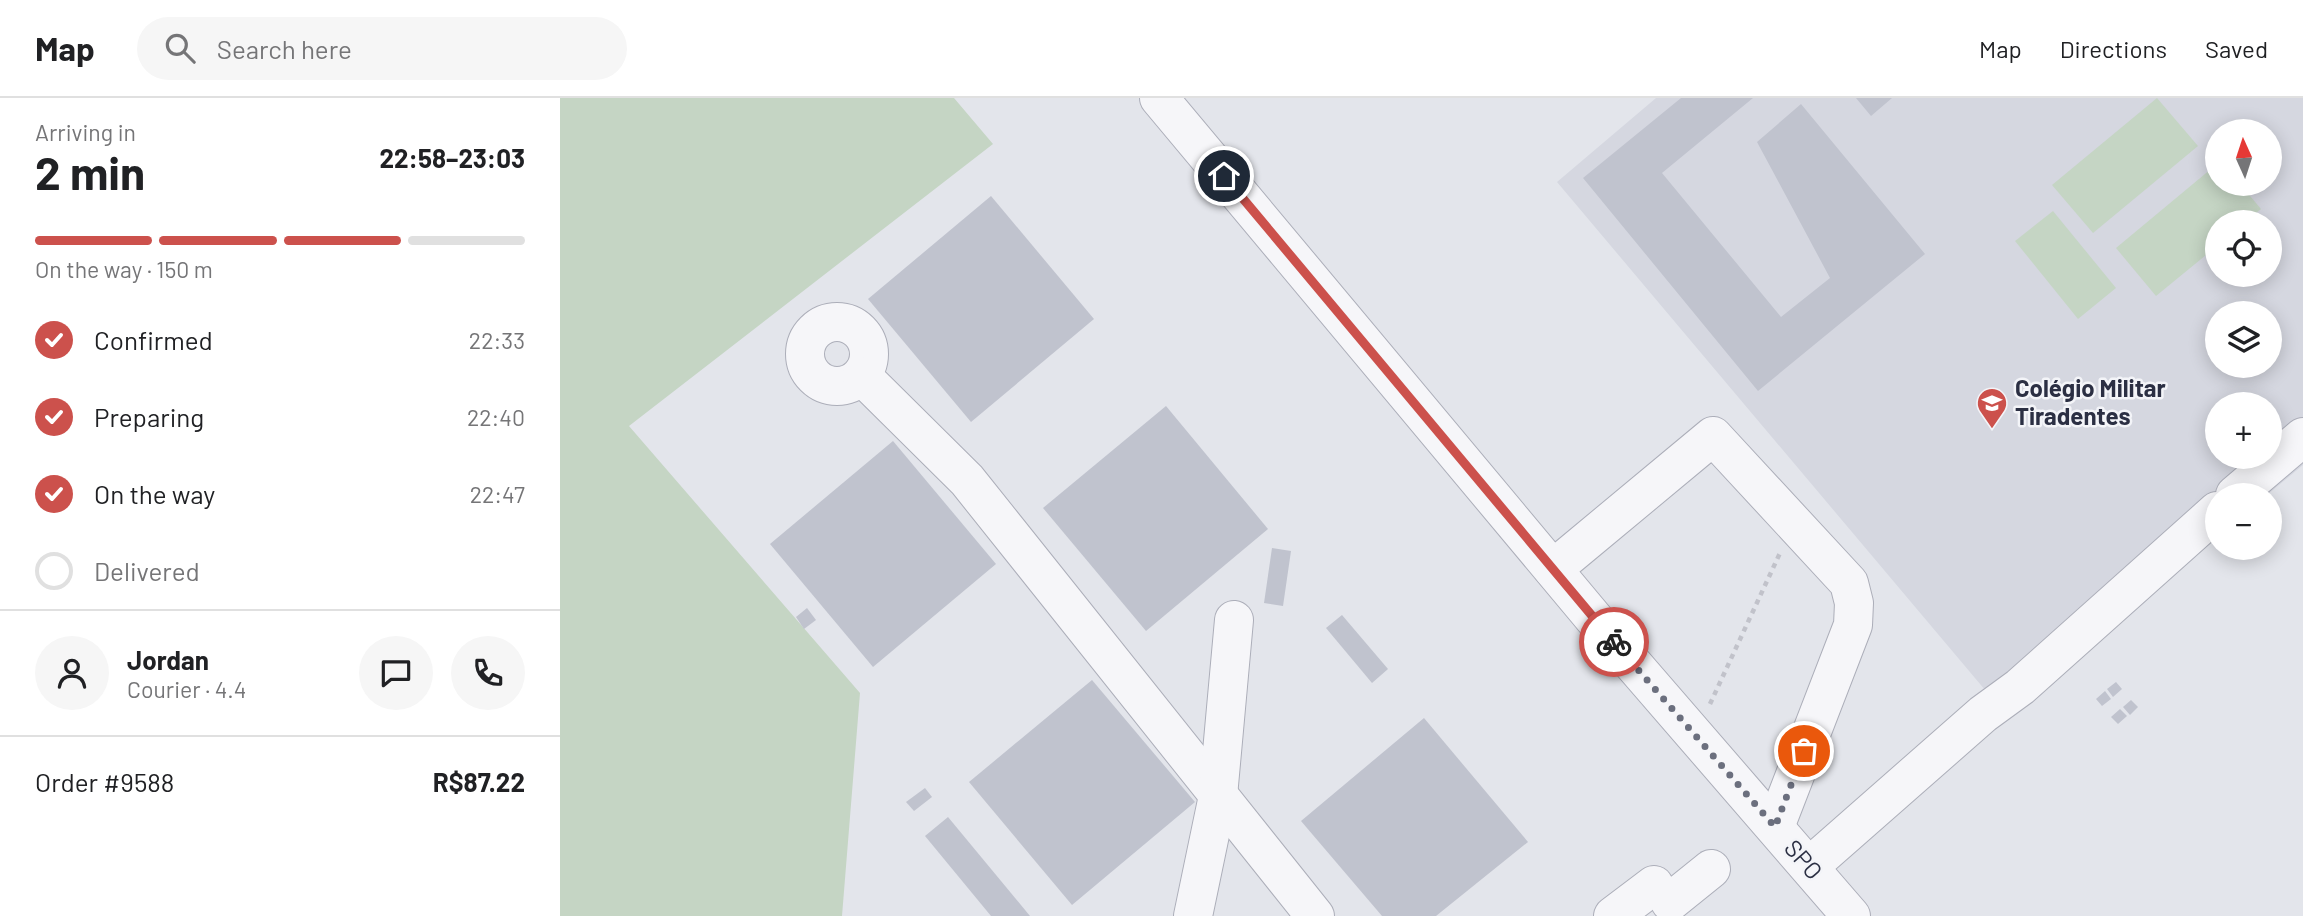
<!DOCTYPE html>
<html lang="en">
<head>
<meta charset="utf-8">
<style>
	:root { --surface:#fff; --page:#f6f6f6; --text:#202124; --muted:#757577; --line:#e0e0e0; --accent:#cc514c }
	body { margin:0; font-family:Barlow,sans-serif; background:var(--page); color:var(--text); height:100vh; display:flex; flex-direction:column; font-size:26px; white-space:nowrap }
	* { box-sizing:border-box; margin:0 }
	p { font-size:23px; color:var(--muted) }
	.icon { flex:none; width:38px; height:38px; fill:none; stroke:currentColor; stroke-width:2; stroke-linecap:round; stroke-linejoin:round }
	.map { position:relative; flex:1; overflow:hidden }
	.sheet { display:flex; flex-direction:column; background:var(--surface); width:560px }
	.sheet>* { flex:none }
	.needle { width:46px; rotate:357deg }
	.buttons { position:absolute; left:1645px; top:21px; display:grid; gap:14px }
	.buttons a { display:grid; place-items:center; width:77px; height:77px; border-radius:50%; background:var(--surface); box-shadow:0 4px 18px #0003; font-size:35px }
	.pin { position:absolute; display:grid; place-items:center; width:60px; height:60px; color:#fff; margin:-30px; border:4px solid #fff; border-radius:50%; box-shadow:0 2px 7px #0007 }
	.courier { position:absolute; display:grid; place-items:center; width:70px; height:70px; margin:-35px; border:5px solid #cc514c; border-radius:50%; background:#fff; color:#222; box-shadow:0 2px 9px #0007 }
	.summary em { font-style:normal; font-weight:700 }
	.summary div { display:flex; flex-direction:column-reverse }
	.summary { display:flex; align-items:center; justify-content:space-between; height:119px; padding:0 35px }
	h1 { font-size:46px; font-weight:700; line-height:52px }
	.bar { display:grid; grid-template-columns:repeat(4,1fr); gap:10px 7px; align-content:center; height:84px; padding:0 35px }
	.bar i { height:9px; border-radius:5px; background:var(--line) }
	.bar .on { background:var(--accent) }
	.bar p { grid-column:span 4 }
	.line { display:flex; align-items:center; gap:18px; padding:0 35px; border-top:2px solid var(--line) }
	.line div { flex:1 }
	.round { display:grid; place-items:center; flex:none; width:74px; height:74px; border-radius:37px; background:var(--page) }
	ol { padding:0 35px; list-style:none }
	li { display:flex; align-items:center; gap:21px; height:77px }
	li p { margin-inline-start:auto }
	li .icon { padding:7px; border-radius:50%; background:var(--accent); color:#fff; stroke-width:4 }
	li:last-child { color:var(--muted) }
	li i { width:38px; height:38px; border:4px solid var(--line); border-radius:50% }
	header { display:flex; align-items:center; gap:42px; box-sizing:border-box; height:98px; padding:0 35px; background:var(--surface); border-bottom:2px solid var(--line) }
	header strong { font-size:33px }
	nav { display:flex; gap:38px; margin-inline-start:auto; font-size:24px }
	.search { width:490px; height:63px; background:var(--page); display:flex; align-items:center; gap:18px; box-sizing:border-box; padding:0 24px; border-radius:38px; color:var(--muted); font-size:26px }
	main { display:flex; flex:1; min-height:0 }
	.map>svg:first-child { display:block }
</style>
</head>
<body>
<header>
<strong>Map</strong>
<div class="search"><svg class="icon" aria-label="search" viewBox="0 0 24 24"><circle cx="10" cy="10" r="6"/><path d="M15 15l6 6"/></svg>Search here</div>
<nav><a>Map</a><a>Directions</a><a>Saved</a></nav>
</header>
<main>
<section class="sheet">
<div class="summary"><div><h1>2 min</h1><p>Arriving in</p></div><em>22:58–23:03</em></div>
<div class="bar"><i class="on"></i><i class="on"></i><i class="on"></i><i></i><p>On the way · 150 m</p></div>
<ol>
<li><svg class="icon" aria-label="check" viewBox="0 0 24 24"><path d="M5 12l5 5 9-10"/></svg>Confirmed<p>22:33</p></li>
<li><svg class="icon" aria-label="check" viewBox="0 0 24 24"><path d="M5 12l5 5 9-10"/></svg>Preparing<p>22:40</p></li>
<li><svg class="icon" aria-label="check" viewBox="0 0 24 24"><path d="M5 12l5 5 9-10"/></svg>On the way<p>22:47</p></li>
<li><i></i>Delivered</li>
</ol>
<div class="line" style="height:126px"><a class="round"><svg class="icon" aria-label="person" viewBox="0 0 24 24"><circle cx="12" cy="8" r="4"/><path d="M4 21q1-7 8-7t8 7"/></svg></a><div><b>Jordan</b><p>Courier · 4.4</p></div><a class="round"><svg class="icon" aria-label="chat" viewBox="0 0 24 24"><path d="M4 5h16v11H9l-5 4z"/></svg></a><a class="round"><svg class="icon" aria-label="phone" viewBox="0 0 24 24"><path d="M5 4h4l2 5-3 2q2 4 5 5l2-3 5 2v4C11 20 4 13 5 4z"/></svg></a></div>
<div class="line" style="height:91px"><div>Order #9588</div><b>R$87.22</b></div>
</section>
<div class="map">
<svg width="1743" height="818" viewBox="0 0 1743 818">
	<rect width="100%" height="100%" fill="#e3e5eb"/>
	<!-- built -->
	<path fill="#d5d7e0" fill-rule="evenodd" d="M 1096,0 L 1743,0 L 1743,367 L 1707,397 L 1657,397 L 1657,439 L 1447,618 L 997,84 ZM 1657,33 L 1710,33 L 1710,86 L 1657,86 ZM 1657,124 L 1710,124 L 1710,177 L 1657,177 ZM 1657,215 L 1710,215 L 1710,268 L 1657,268 ZM 1657,306 L 1710,306 L 1710,359 L 1657,359 Z"/>
	<!-- green -->
	<g fill="#c5d5c4">
		<path d="M 0,0 L 394,0 L 433,46 L 69,328 L 300,595 L 282,818 L 0,818 Z"/>
		<path d="M 1597,0 L 1638,48 L 1533,135 L 1492,87 Z"/>
		<path d="M 1657,66 L 1657,86 L 1680,86 L 1701,111 L 1685,124 L 1657,124 L 1657,148 L 1596,198 L 1556,150 Z"/>
		<path d="M 1493,113 L 1556,190 L 1518,221 L 1455,143 Z"/>
	</g>
	<!-- building -->
	<g fill="#c0c3ce">
		<path d="M 1121,0 L 1193,0 L 1102,75 L 1221,219 L 1270,180 L 1197,44 L 1241,6 L 1365,156 L 1198,293 L 1023,80 Z"/>
		<path d="M 1296,0 L 1332,0 L 1311,18 Z"/>
		<path d="M 431,98 L 534,221 L 411,324 L 308,201 Z"/>
		<path d="M 606,308 L 708,431 L 586,533 L 483,410 Z"/>
		<path d="M 333,343 L 436,466 L 313,569 L 210,446 Z"/>
		<path d="M 712,450 L 731,453 L 723,508 L 704,505 Z"/>
		<path d="M 247,510 L 256,522 L 244,531 L 236,519 Z"/>
		<path d="M 782,517 L 828,571 L 812,585 L 766,530 Z"/>
		<path d="M 532,582 L 635,704 L 512,807 L 409,684 Z"/>
		<path d="M 1556,584 L 1562,591 L 1553,599 L 1547,591 Z"/>
		<path d="M 1545,593 L 1551,601 L 1542,608 L 1536,601 Z"/>
		<path d="M 1571,602 L 1578,609 L 1570,617 L 1563,609 Z"/>
		<path d="M 1560,611 L 1567,618 L 1558,626 L 1551,619 Z"/>
		<path d="M 864,620 L 968,744 L 876,818 L 822,818 L 741,723 Z"/>
		<path d="M 365,690 L 372,699 L 354,713 L 346,704 Z"/>
		<path d="M 388,719 L 470,818 L 431,818 L 365,738 Z"/>
	</g>
	<g fill="none" stroke-linecap="round" stroke-linejoin="round">
		<!-- minor casing -->
		<g stroke="#acaeb9" stroke-width="40">
			<g id="minor">
				<path d="M 599,0 L 1041,529 L 1291,818"/>
				<circle cx="277" cy="256" r="32"/>
				<path d="M 302,278 L 407,382 L 755,818"/>
				<path d="M 1675,397 L 1743,339"/>
				<path d="M 993,471 L 1153,338 L 1289,485 L 1294,505 L 1293,527 L 1215,729"/>
				<path d="M 1250,768 L 1423,616 L 1460,589 L 1657,413"/>
				<path d="M 1110,804 L 1151,771"/>
				<path d="M 633,818 L 658,698 L 674,522"/>
				<path d="M 1053,818 L 1094,787"/>
			</g>
		</g>
		<!-- path -->
		<path stroke="#c1c2ca" stroke-width="4.5" stroke-dasharray="5 5" stroke-linecap="butt" d="M 1150,606 L 1220,455"/>
		<!-- minor -->
		<use href="#minor" stroke="#f6f6f9" stroke-width="38"/>
	</g>
	<g fill="none" stroke-linecap="round" stroke-linejoin="round">
		<!-- done -->
		<path stroke="#6b6f7e" stroke-width="7" stroke-dasharray="0 12.6" d="M 1054,544 L 1215,729 L 1244,653"/>
		<!-- route -->
		<path stroke="#cc514c" stroke-width="9" d="M 664,78 L 1054,544"/>
	</g>
	<!-- icons -->
	<defs>
		<g id="school-pin" transform="scale(1.575)"><path d="M0 17L-7.5 6A9.5 9.5 0 1 1 7.5 6Z" fill="#cc514c" stroke="#f3f4f8"/><path d="M0-5L7-2L0 1L-7-2ZM-4 1L0 2.5L4 1V4Q0 6-4 4Z" fill="#fff"/></g>
	</defs>
	<g fill-rule="evenodd">
		<use href="#school-pin" x="1432" y="305"/>
	</g>
	<g text-anchor="middle" stroke-width="5" stroke-linejoin="round" paint-order="stroke">
		<!-- poi labels -->
		<g font-size="24" font-weight="bold" fill="#2b2f43" stroke="#f3f4f8" text-anchor="start">
			<text x="1455" y="299">Colégio Militar<tspan x="1455" dy="28">Tiradentes</tspan></text>
		</g>
		<!-- street labels -->
		<g font-size="24" fill="#2b2f43" stroke="#f3f4f8">
			<text transform="translate(1243 762) rotate(49)" y="8">SPO</text>
		</g>
	</g>
</svg>
<div class="buttons">
<a><svg class="needle" viewBox="-14 -14 28 28"><path d="M0-13l5 13h-10z" fill="#e53935"/><path d="M0 13l5-13h-10z" fill="#757577"/></svg></a>
<a><svg class="icon" aria-label="locate" viewBox="0 0 24 24"><circle cx="12" cy="12" r="6"/><path d="M12 2v4M12 18v4M2 12h4M18 12h4"/></svg></a>
<a><svg class="icon" aria-label="layers" viewBox="0 0 24 24"><path d="M12 4l9 5-9 5-9-5zM3 14l9 5 9-5"/></svg></a>
<a>+</a>
<a>−</a>
</div>
<div class="pin" style="left:1244px;top:653px;background:#ea580c"><svg class="icon" aria-label="bag" viewBox="0 0 24 24"><path d="M5 8h14l-1 12H6zM9 8a3 3 0 0 1 6 0"/></svg></div>
<div class="pin" style="left:664px;top:78px;background:#1f2937"><svg class="icon" aria-label="home" viewBox="0 0 24 24"><path d="M3 11l9-7 9 7M6 9v11h12V9"/></svg></div>
<div class="courier" style="left:1054px;top:544px"><svg class="icon" aria-label="bike" viewBox="0 0 24 24"><circle cx="6" cy="16" r="4"/><circle cx="18" cy="16" r="4"/><path d="M6 16l4-8h5l3 8M10 8l3 8H6M13 5h3"/></svg></div>
</div>
</main>
</body>
</html>
